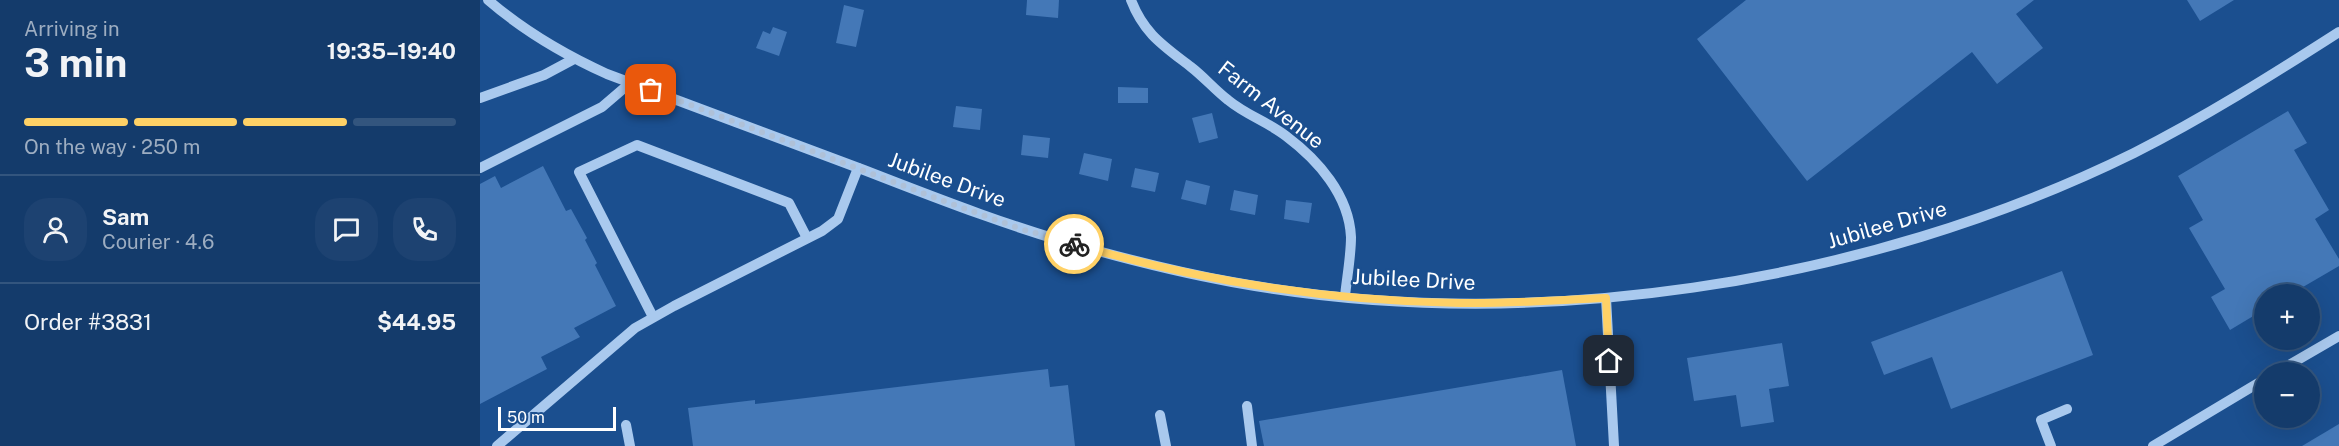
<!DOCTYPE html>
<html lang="en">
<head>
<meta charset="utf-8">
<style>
	:root { --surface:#143b6b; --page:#1d4271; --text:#f1f3f6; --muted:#9dadc1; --line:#33557e; --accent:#ffd166 }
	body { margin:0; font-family:"Public Sans",sans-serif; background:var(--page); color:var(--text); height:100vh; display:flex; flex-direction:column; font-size:22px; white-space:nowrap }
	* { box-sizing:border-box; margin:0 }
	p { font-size:20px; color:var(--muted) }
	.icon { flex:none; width:33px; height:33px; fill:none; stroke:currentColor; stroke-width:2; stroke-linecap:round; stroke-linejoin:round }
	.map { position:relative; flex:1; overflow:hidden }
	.panel { display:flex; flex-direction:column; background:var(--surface); width:480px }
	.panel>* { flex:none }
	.buttons { position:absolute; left:1774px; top:284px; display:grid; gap:12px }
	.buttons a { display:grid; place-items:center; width:66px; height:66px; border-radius:50%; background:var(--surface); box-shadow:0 6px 24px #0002,0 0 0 2px var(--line); font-size:30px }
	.scale { position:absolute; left:18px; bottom:15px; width:118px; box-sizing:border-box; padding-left:6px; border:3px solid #fff; border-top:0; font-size:16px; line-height:21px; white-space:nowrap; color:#fff; -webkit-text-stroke:4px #1b4f8f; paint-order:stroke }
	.pin { position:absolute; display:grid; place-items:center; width:51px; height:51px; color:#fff; margin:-26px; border-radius:12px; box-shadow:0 3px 9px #0006 }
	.courier { position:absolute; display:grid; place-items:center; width:60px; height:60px; margin:-30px; border:4px solid #ffd166; border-radius:50%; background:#fff; color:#222; box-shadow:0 2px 8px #0007 }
	.headline em { font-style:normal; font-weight:700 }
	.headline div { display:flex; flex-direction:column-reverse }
	.headline { display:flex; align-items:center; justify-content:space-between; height:102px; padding:0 24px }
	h1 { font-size:39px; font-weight:700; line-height:45px }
	.bar { display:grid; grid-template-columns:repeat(4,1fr); gap:9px 6px; align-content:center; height:72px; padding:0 24px }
	.bar i { height:8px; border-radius:4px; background:var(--line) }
	.bar .selected { background:var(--accent) }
	.bar p { grid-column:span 4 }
	.line { display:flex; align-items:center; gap:15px; padding:0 24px; border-top:2px solid var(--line) }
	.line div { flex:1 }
	.round { display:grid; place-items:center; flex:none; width:63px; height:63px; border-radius:24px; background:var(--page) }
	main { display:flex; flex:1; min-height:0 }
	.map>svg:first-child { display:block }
</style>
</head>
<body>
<main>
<section class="panel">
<div class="headline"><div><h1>3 min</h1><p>Arriving in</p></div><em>19:35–19:40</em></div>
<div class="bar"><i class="selected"></i><i class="selected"></i><i class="selected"></i><i></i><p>On the way · 250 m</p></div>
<div class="line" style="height:108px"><a class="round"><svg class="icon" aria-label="person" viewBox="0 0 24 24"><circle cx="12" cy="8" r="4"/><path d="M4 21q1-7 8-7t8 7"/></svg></a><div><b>Sam</b><p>Courier · 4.6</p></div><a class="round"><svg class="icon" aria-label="chat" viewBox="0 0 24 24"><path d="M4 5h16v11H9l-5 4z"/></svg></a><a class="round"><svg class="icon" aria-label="phone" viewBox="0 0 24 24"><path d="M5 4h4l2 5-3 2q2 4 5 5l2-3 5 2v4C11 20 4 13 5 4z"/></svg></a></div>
<div class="line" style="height:78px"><div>Order #3831</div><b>$44.95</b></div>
</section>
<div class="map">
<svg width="1859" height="446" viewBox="0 0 1859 446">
	<rect width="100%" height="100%" fill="#1b4f8f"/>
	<!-- building -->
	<g fill="#4478b7">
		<path d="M 547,0 L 579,0 L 578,18 L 546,15 Z"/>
		<path d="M 1266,0 L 1554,0 L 1536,14 L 1563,48 L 1517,84 L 1492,52 L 1327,181 L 1217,39 Z"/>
		<path d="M 1707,0 L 1754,0 L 1720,21 Z"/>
		<path d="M 364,5 L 384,10 L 376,47 L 356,43 Z"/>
		<path d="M 293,27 L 307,32 L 299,56 L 276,48 L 283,31 L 290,34 Z"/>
		<path d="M 638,87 L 668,88 L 668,103 L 638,103 Z"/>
		<path d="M 476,106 L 502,109 L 500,130 L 473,127 Z"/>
		<path d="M 1808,111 L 1827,143 L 1814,150 L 1849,210 L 1835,219 L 1859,259 L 1859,266 L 1811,294 L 1785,294 L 1785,309 L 1750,330 L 1731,297 L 1745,289 L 1709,228 L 1723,220 L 1698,176 Z"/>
		<path d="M 732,113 L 738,138 L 719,143 L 712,118 Z"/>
		<path d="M 543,135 L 570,138 L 568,158 L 541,155 Z"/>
		<path d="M 604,153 L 632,159 L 628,181 L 599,174 Z"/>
		<path d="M 63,166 L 86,211 L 91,209 L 107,238 L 105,240 L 117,263 L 115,265 L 136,306 L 94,328 L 100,337 L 61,357 L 67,369 L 0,404 L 0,184 L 15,176 L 21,188 Z"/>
		<path d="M 655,168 L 679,173 L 675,192 L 651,187 Z"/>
		<path d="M 706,180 L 730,186 L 726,205 L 701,199 Z"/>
		<path d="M 754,190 L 778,195 L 775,215 L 750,210 Z"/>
		<path d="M 806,200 L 832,203 L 829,223 L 804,219 Z"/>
		<path d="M 1582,271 L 1613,355 L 1471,409 L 1452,357 L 1404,375 L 1391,342 Z"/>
		<path d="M 1302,343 L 1309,386 L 1289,389 L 1294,422 L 1261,427 L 1256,395 L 1214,401 L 1207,358 Z"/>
		<path d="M 568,369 L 570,387 L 588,385 L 595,446 L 213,446 L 208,408 L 275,400 L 275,404 Z"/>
		<path d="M 1082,370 L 1096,446 L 784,446 L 779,421 Z"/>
		<path d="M 1859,424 L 1859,446 L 1822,446 Z"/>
	</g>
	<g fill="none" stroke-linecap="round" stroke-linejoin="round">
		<!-- minor -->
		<g stroke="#a9c9ee" stroke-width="10">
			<path d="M 8,0 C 44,31 83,54 127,74 C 213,106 298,138 384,170 C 461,200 538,230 618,251 C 662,263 707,274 752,282 C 1049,336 1384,286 1654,153 C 1725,117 1792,75 1859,32"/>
			<path d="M 651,0 C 664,34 684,46 711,67 C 724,77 735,90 748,100 C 766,115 788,122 806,136 C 838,160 869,195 871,237 C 871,256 867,277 865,296"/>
			<path d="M 0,98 L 64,75 L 94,59"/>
			<path d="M 0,168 L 122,107 L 150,83"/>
			<path d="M 1126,298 L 1134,446"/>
			<path d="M 173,317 L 99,172 L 157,145 L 309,203 L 327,238"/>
			<path d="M 1797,372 L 1859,336"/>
			<path d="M 767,406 L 772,446"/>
			<path d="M 680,415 L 686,446"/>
			<path d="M 146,425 L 150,446"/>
			<path d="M 17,446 L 155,328 L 194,306 L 342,231 L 358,219 L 378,168"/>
			<path d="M 1571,446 L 1561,420 L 1587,409"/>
			<path d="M 1673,446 L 1785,379"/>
		</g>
	</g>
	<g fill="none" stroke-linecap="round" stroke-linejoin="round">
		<!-- done -->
		<path stroke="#afc1d8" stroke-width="6" stroke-dasharray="0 10.8" d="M 171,90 L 461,200 L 541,229 L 594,244"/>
		<!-- route -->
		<path stroke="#ffd166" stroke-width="8" d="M 594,244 C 719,281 850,301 980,303 C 1029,304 1078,300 1126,298 L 1129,361"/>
	</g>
	<g text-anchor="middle" stroke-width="4.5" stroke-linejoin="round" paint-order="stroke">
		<!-- street labels -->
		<g font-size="21" fill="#fff" stroke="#1b4f8f">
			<text transform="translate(791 105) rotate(38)" y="7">Farm Avenue</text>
			<text transform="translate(467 180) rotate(20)" y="7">Jubilee Drive</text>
			<text transform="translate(1407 225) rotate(-16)" y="7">Jubilee Drive</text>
			<text transform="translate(934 280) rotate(3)" y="7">Jubilee Drive</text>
		</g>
	</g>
</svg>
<div class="buttons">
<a>+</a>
<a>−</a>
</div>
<div class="scale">50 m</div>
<div class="pin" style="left:171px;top:90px;background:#ea580c"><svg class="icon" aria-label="bag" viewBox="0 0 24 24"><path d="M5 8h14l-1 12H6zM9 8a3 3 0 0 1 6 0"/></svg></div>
<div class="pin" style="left:1129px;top:361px;background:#1f2937"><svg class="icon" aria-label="home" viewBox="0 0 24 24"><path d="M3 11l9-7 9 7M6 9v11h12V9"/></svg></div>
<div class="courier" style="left:594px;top:244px"><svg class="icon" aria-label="bike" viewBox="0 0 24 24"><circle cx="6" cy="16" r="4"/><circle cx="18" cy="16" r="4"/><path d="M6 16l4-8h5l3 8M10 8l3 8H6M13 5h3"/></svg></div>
</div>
</main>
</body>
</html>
